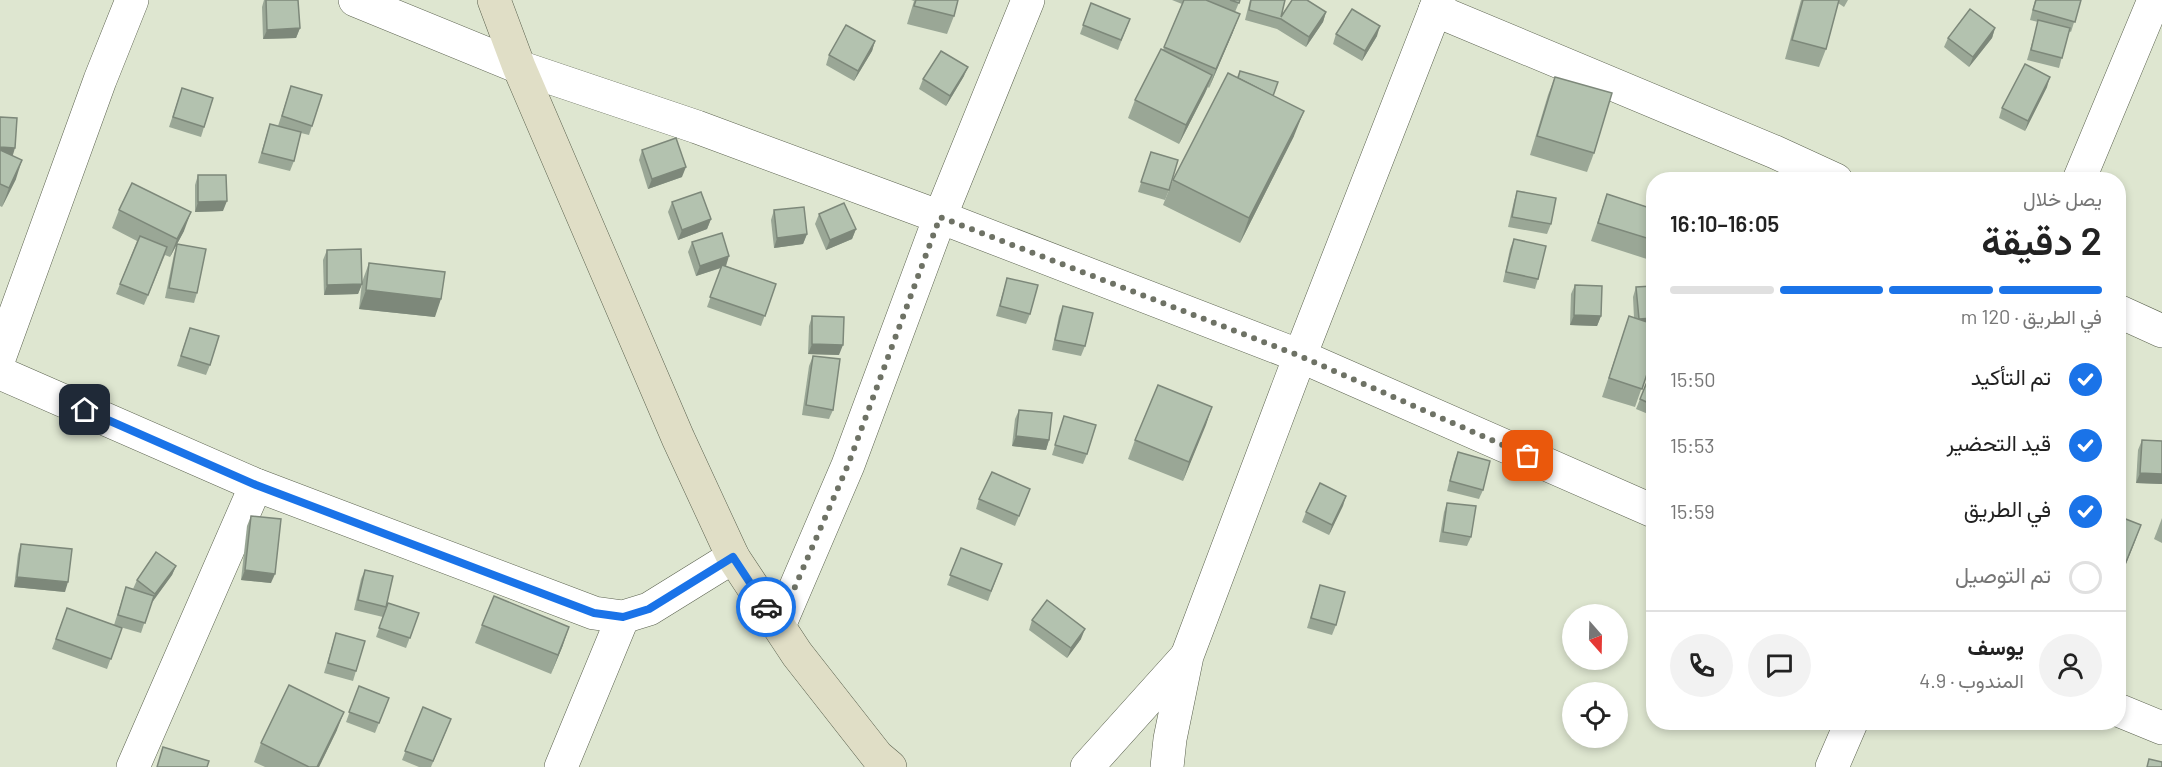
<!DOCTYPE html>
<html lang="ar">
<head>
<meta charset="utf-8">
<style>
	:root { --surface:#fff; --page:#f2f2f2; --text:#222; --muted:#767676; --line:#e0e0e0; --accent:#1a73e8 }
	body { margin:0; font-family:Barlow,Vazirmatn,sans-serif; background:var(--page); color:var(--text); direction:rtl; height:100vh; display:flex; flex-direction:column; font-size:22px; white-space:nowrap }
	* { box-sizing:border-box; margin:0 }
	p { font-size:20px; color:var(--muted) }
	.icon { flex:none; width:33px; height:33px; fill:none; stroke:currentColor; stroke-width:2; stroke-linecap:round; stroke-linejoin:round }
	.map { position:relative; flex:1; overflow:hidden; direction:ltr }
	.sheet { position:absolute; left:1646px; top:172px; width:480px; height:558px; display:flex; flex-direction:column; background:var(--surface); border-radius:24px; box-shadow:0 3px 9px #0003; direction:rtl }
	.sheet>* { flex:none }
	.needle { width:39px; rotate:160deg }
	.tools { position:absolute; left:1562px; top:604px; display:grid; gap:12px }
	.tools a { display:grid; place-items:center; width:66px; height:66px; border-radius:50%; background:var(--surface); box-shadow:0 3px 9px #0003; font-size:30px }
	.pin { position:absolute; display:grid; place-items:center; width:51px; height:51px; color:#fff; margin:-26px; border-radius:12px; box-shadow:0 3px 9px #0006 }
	.courier { position:absolute; display:grid; place-items:center; width:60px; height:60px; margin:-30px; border:4px solid #1a73e8; border-radius:50%; background:#fff; color:#222; box-shadow:0 2px 8px #0007 }
	.headline em { font-style:normal; font-weight:600 }
	.headline div { display:flex; flex-direction:column-reverse }
	.headline { display:flex; align-items:center; justify-content:space-between; height:102px; padding:0 24px }
	h1 { font-size:39px; font-weight:600; line-height:45px }
	.bar { display:grid; grid-template-columns:repeat(4,1fr); gap:9px 6px; align-content:center; height:72px; padding:0 24px }
	.bar i { height:8px; border-radius:4px; background:var(--line) }
	.bar .current { background:var(--accent) }
	.bar p { grid-column:span 4 }
	.line { display:flex; align-items:center; gap:15px; padding:0 24px; border-top:2px solid var(--line) }
	.line div { flex:1 }
	.round { display:grid; place-items:center; flex:none; width:63px; height:63px; border-radius:32px; background:var(--page) }
	ol { padding:0 24px; list-style:none }
	li { display:flex; align-items:center; gap:18px; height:66px }
	li p { margin-inline-start:auto }
	li .icon { padding:6px; border-radius:50%; background:var(--accent); color:#fff; stroke-width:4 }
	li:last-child { color:var(--muted) }
	li i { width:33px; height:33px; border:3px solid var(--line); border-radius:50% }
	.map>svg:first-child { display:block }
</style>
</head>
<body>
<div class="map">
<svg width="2162" height="767" viewBox="0 0 2162 767">
	<rect width="100%" height="100%" fill="#dee6d0"/>
	<g fill="none" stroke-linecap="round" stroke-linejoin="round">
		<!-- street casing -->
		<g stroke="#5b624f" stroke-width="34">
			<g id="street">
				<path d="M 355,0 L 519,67 L 697,127 L 940,217 L 1300,356 L 1653,511"/>
				<path d="M 1435,10 L 1775,152 L 1836,180"/>
				<path d="M 2079,180 L 2154,0"/>
				<path d="M 2118,311 L 2162,331"/>
				<path d="M 0,356 L 100,80 L 132,0"/>
				<path d="M 0,373 L 256,485 L 594,613 L 623,617 L 649,609 L 733,557"/>
				<path d="M 779,626 L 848,465 L 940,217 L 1028,0"/>
				<path d="M 2118,710 L 2162,728"/>
				<path d="M 133,767 L 256,485"/>
				<path d="M 561,767 L 623,617"/>
				<path d="M 1087,767 L 1186,657"/>
				<path d="M 1167,767 L 1170,739 L 1187,656 L 1300,356 L 1439,0"/>
				<path d="M 1832,767 L 1851,723"/>
			</g>
		</g>
		<!-- secondary casing -->
		<g stroke="#5b624f" stroke-width="34">
			<path id="secondary" d="M 494,0 L 519,67 L 678,438 L 733,557 L 797,654 L 877,756 L 890,767"/>
		</g>
		<!-- street -->
		<use href="#street" stroke="#fff" stroke-width="33"/>
		<!-- secondary -->
		<use href="#secondary" stroke="#e0dec6" stroke-width="33"/>
	</g>
	<!-- wall -->
	<g fill="#9aa796">
		<path d="M 264,0 L 298,0 L 300,28 L 296,38 L 263,39 L 262,7 Z"/>
		<path d="M 911,0 L 958,0 L 954,16 L 947,34 L 907,24 L 914,1 Z"/>
		<path d="M 1172,0 L 1240,0 L 1235,12 L 1233,32 L 1209,88 L 1208,87 L 1205,93 L 1179,144 L 1128,118 L 1135,100 L 1163,50 L 1182,4 Z"/>
		<path d="M 1250,0 L 1285,0 L 1281,17 L 1326,12 L 1323,22 L 1306,47 L 1277,29 L 1245,20 Z"/>
		<path d="M 1801,0 L 1848,0 L 1844,7 L 1838,3 L 1826,49 L 1819,67 L 1785,59 Z"/>
		<path d="M 2035,0 L 2081,0 L 2071,32 L 2069,31 L 2059,68 L 2027,60 L 2038,22 L 2030,20 Z"/>
		<path d="M 1091,3 L 1130,19 L 1118,50 L 1080,34 Z"/>
		<path d="M 1995,28 L 1992,38 L 1969,67 L 1944,47 L 1948,38 Z"/>
		<path d="M 1336,34 L 1377,36 L 1362,61 L 1333,44 Z"/>
		<path d="M 875,41 L 872,51 L 854,81 L 826,65 L 829,55 Z"/>
		<path d="M 1240,71 L 1273,96 L 1294,136 L 1240,243 L 1163,205 L 1173,180 L 1237,77 Z"/>
		<path d="M 964,76 L 946,106 L 919,89 L 923,79 Z"/>
		<path d="M 1555,77 L 1594,153 L 1587,172 L 1530,155 L 1548,95 Z"/>
		<path d="M 291,86 L 322,95 L 309,135 L 301,133 L 294,161 L 290,171 L 258,163 L 270,124 L 278,126 Z"/>
		<path d="M 2047,87 L 2025,131 L 1999,118 L 2002,108 Z"/>
		<path d="M 182,88 L 213,98 L 201,137 L 169,127 Z"/>
		<path d="M 0,117 L 13,156 L 16,179 L 2,207 L 0,206 Z"/>
		<path d="M 642,150 L 682,177 L 648,189 L 639,160 Z"/>
		<path d="M 1151,152 L 1169,190 L 1165,200 L 1138,192 Z"/>
		<path d="M 198,175 L 223,211 L 195,212 L 195,185 Z"/>
		<path d="M 1517,191 L 1551,224 L 1547,234 L 1508,227 L 1514,201 Z"/>
		<path d="M 1607,194 L 1653,209 L 1653,261 L 1591,241 Z"/>
		<path d="M 672,202 L 711,219 L 707,229 L 678,240 L 668,212 Z"/>
		<path d="M 119,210 L 184,231 L 170,257 L 165,255 L 144,305 L 116,294 L 137,241 L 112,228 Z"/>
		<path d="M 774,210 L 807,234 L 803,244 L 774,248 L 771,220 Z"/>
		<path d="M 819,214 L 856,229 L 852,239 L 826,250 L 815,224 Z"/>
		<path d="M 1514,239 L 1538,279 L 1535,289 L 1503,282 L 1510,249 Z"/>
		<path d="M 692,242 L 726,266 L 776,284 L 761,326 L 707,307 L 721,268 L 696,276 L 688,252 Z"/>
		<path d="M 177,244 L 197,293 L 194,303 L 165,298 L 174,254 Z"/>
		<path d="M 327,250 L 362,284 L 358,294 L 324,295 L 323,260 Z"/>
		<path d="M 369,263 L 435,317 L 359,309 L 362,282 Z"/>
		<path d="M 1007,278 L 1030,314 L 1026,324 L 996,316 Z"/>
		<path d="M 1575,285 L 1601,316 L 1597,326 L 1570,325 L 1571,294 Z"/>
		<path d="M 1636,287 L 1653,356 L 1635,407 L 1602,397 L 1629,316 L 1634,318 L 1633,297 Z"/>
		<path d="M 1063,306 L 1085,346 L 1081,356 L 1052,350 L 1059,316 Z"/>
		<path d="M 812,316 L 839,355 L 808,354 L 809,326 Z"/>
		<path d="M 190,328 L 210,365 L 206,375 L 177,366 Z"/>
		<path d="M 813,356 L 833,410 L 829,419 L 802,415 L 809,366 Z"/>
		<path d="M 1653,373 L 1653,416 L 1636,409 L 1640,399 Z"/>
		<path d="M 1212,407 L 1183,481 L 1128,459 L 1135,440 Z"/>
		<path d="M 1019,410 L 1049,440 L 1046,450 L 1012,446 L 1015,419 Z"/>
		<path d="M 1064,416 L 1087,454 L 1083,464 L 1052,455 Z"/>
		<path d="M 2142,440 L 2162,441 L 2162,484 L 2136,483 L 2138,450 Z"/>
		<path d="M 1458,452 L 1483,490 L 1479,499 L 1447,491 L 1454,462 Z"/>
		<path d="M 1030,489 L 1015,526 L 976,509 L 979,499 Z"/>
		<path d="M 1346,496 L 1329,535 L 1302,522 L 1306,512 Z"/>
		<path d="M 1447,503 L 1471,537 L 1467,546 L 1439,542 L 1444,512 Z"/>
		<path d="M 251,516 L 271,583 L 241,580 L 247,526 Z"/>
		<path d="M 2162,518 L 2162,543 L 2154,539 Z"/>
		<path d="M 21,544 L 65,592 L 14,587 L 18,554 Z"/>
		<path d="M 961,548 L 1002,564 L 988,601 L 947,585 Z"/>
		<path d="M 176,566 L 172,575 L 151,603 L 141,633 L 120,627 L 122,628 L 107,669 L 52,649 L 67,608 L 114,625 L 126,587 L 133,589 L 137,580 Z"/>
		<path d="M 365,570 L 386,607 L 383,617 L 354,610 L 361,579 Z"/>
		<path d="M 1320,585 L 1336,625 L 1332,635 L 1307,628 Z"/>
		<path d="M 388,603 L 419,613 L 406,648 L 376,637 Z"/>
		<path d="M 1032,620 L 1081,639 L 1067,658 L 1029,630 Z"/>
		<path d="M 482,625 L 563,645 L 551,674 L 475,643 Z"/>
		<path d="M 336,633 L 356,671 L 353,681 L 324,673 Z"/>
		<path d="M 359,686 L 389,698 L 375,733 L 346,722 Z"/>
		<path d="M 423,707 L 447,729 L 431,767 L 419,767 L 402,760 Z"/>
		<path d="M 337,730 L 319,767 L 265,767 L 254,762 L 261,743 Z"/>
	</g>
	<!-- shaded-wall -->
	<g fill="#7d887a">
		<path d="M 1326,12 L 1323,22 L 1306,47 L 1309,37 Z"/>
		<path d="M 1240,14 L 1233,32 L 1209,88 L 1216,69 Z"/>
		<path d="M 1380,26 L 1377,36 L 1362,61 L 1365,51 Z"/>
		<path d="M 300,28 L 296,38 L 263,39 L 267,30 Z"/>
		<path d="M 1995,28 L 1992,38 L 1969,67 L 1973,57 Z"/>
		<path d="M 875,41 L 872,51 L 854,81 L 858,71 Z"/>
		<path d="M 968,67 L 964,76 L 946,106 L 950,96 Z"/>
		<path d="M 1212,75 L 1205,93 L 1179,144 L 1186,125 Z"/>
		<path d="M 2050,77 L 2047,87 L 2025,131 L 2028,121 Z"/>
		<path d="M 1304,111 L 1294,136 L 1240,243 L 1249,218 Z"/>
		<path d="M 0,147 L 15,148 L 12,158 L 0,158 Z"/>
		<path d="M 22,160 L 16,179 L 2,207 L 9,188 Z"/>
		<path d="M 686,167 L 682,177 L 648,189 L 652,179 Z"/>
		<path d="M 227,201 L 223,211 L 195,212 L 198,202 Z"/>
		<path d="M 191,212 L 184,231 L 170,257 L 177,239 Z"/>
		<path d="M 711,219 L 707,229 L 678,240 L 682,230 Z"/>
		<path d="M 856,229 L 852,239 L 826,250 L 830,240 Z"/>
		<path d="M 807,234 L 803,244 L 774,248 L 777,238 Z"/>
		<path d="M 729,256 L 726,266 L 696,276 L 700,266 Z"/>
		<path d="M 362,284 L 358,294 L 324,295 L 327,285 Z"/>
		<path d="M 366,290 L 441,299 L 435,317 L 359,309 Z"/>
		<path d="M 1574,315 L 1601,316 L 1597,326 L 1570,325 Z"/>
		<path d="M 1653,318 L 1653,328 L 1639,319 Z"/>
		<path d="M 812,344 L 843,345 L 839,355 L 808,354 Z"/>
		<path d="M 1212,407 L 1206,425 L 1183,481 L 1189,462 Z"/>
		<path d="M 1016,436 L 1049,440 L 1046,450 L 1012,446 Z"/>
		<path d="M 2140,473 L 2162,474 L 2162,484 L 2136,483 Z"/>
		<path d="M 1346,496 L 1343,506 L 1329,535 L 1332,525 Z"/>
		<path d="M 2141,525 L 2134,544 L 2118,583 L 2118,582 Z"/>
		<path d="M 176,566 L 172,575 L 151,604 L 155,594 Z"/>
		<path d="M 245,570 L 275,574 L 271,583 L 241,580 Z"/>
		<path d="M 17,577 L 68,582 L 65,592 L 14,587 Z"/>
		<path d="M 569,627 L 563,645 L 551,674 L 558,655 Z"/>
		<path d="M 1085,629 L 1081,639 L 1067,658 L 1071,648 Z"/>
		<path d="M 344,712 L 337,730 L 319,767 L 317,767 Z"/>
	</g>
	<!-- building -->
	<g fill="#b3c2af" stroke="#7d887a" stroke-width="1.5">
		<path d="M 266,0 L 298,0 L 300,28 L 267,30 Z"/>
		<path d="M 916,0 L 958,0 L 954,16 L 914,6 Z"/>
		<path d="M 1184,0 L 1206,0 L 1240,14 L 1216,69 L 1164,47 Z"/>
		<path d="M 1230,0 L 1240,0 L 1239,3 Z"/>
		<path d="M 1251,0 L 1285,0 L 1281,17 L 1292,0 L 1307,0 L 1326,12 L 1309,37 L 1281,19 L 1249,10 Z"/>
		<path d="M 1803,0 L 1839,0 L 1826,49 L 1792,40 Z"/>
		<path d="M 2036,0 L 2081,0 L 2075,22 L 2033,10 Z"/>
		<path d="M 1091,3 L 1130,19 L 1121,40 L 1083,25 Z"/>
		<path d="M 1352,9 L 1380,26 L 1365,51 L 1336,34 Z"/>
		<path d="M 1970,9 L 1995,28 L 1973,57 L 1948,38 Z"/>
		<path d="M 2038,20 L 2070,28 L 2062,58 L 2031,50 Z"/>
		<path d="M 846,25 L 875,41 L 858,71 L 829,55 Z"/>
		<path d="M 1161,49 L 1212,75 L 1186,125 L 1135,100 Z"/>
		<path d="M 941,51 L 968,67 L 950,96 L 923,79 Z"/>
		<path d="M 2025,64 L 2050,77 L 2028,121 L 2002,108 Z"/>
		<path d="M 1240,71 L 1278,82 L 1273,96 L 1238,78 Z"/>
		<path d="M 1228,73 L 1304,111 L 1249,218 L 1173,180 Z"/>
		<path d="M 1555,77 L 1612,93 L 1594,153 L 1537,136 Z"/>
		<path d="M 291,86 L 322,95 L 312,126 L 282,116 Z"/>
		<path d="M 182,88 L 213,98 L 204,127 L 173,117 Z"/>
		<path d="M 0,117 L 17,118 L 15,148 L 0,147 Z"/>
		<path d="M 270,124 L 301,132 L 294,161 L 262,153 Z"/>
		<path d="M 676,138 L 686,167 L 652,179 L 642,150 Z"/>
		<path d="M 0,150 L 22,160 L 9,188 L 0,184 Z"/>
		<path d="M 1151,152 L 1178,160 L 1169,190 L 1141,182 Z"/>
		<path d="M 198,175 L 226,175 L 227,201 L 198,202 Z"/>
		<path d="M 132,183 L 191,212 L 177,239 L 119,210 Z"/>
		<path d="M 1517,191 L 1556,198 L 1551,224 L 1512,217 Z"/>
		<path d="M 701,192 L 711,219 L 682,230 L 672,202 Z"/>
		<path d="M 1607,194 L 1653,209 L 1653,240 L 1598,223 Z"/>
		<path d="M 844,203 L 856,229 L 830,240 L 819,214 Z"/>
		<path d="M 804,207 L 807,234 L 777,238 L 774,210 Z"/>
		<path d="M 722,233 L 729,256 L 700,266 L 692,242 Z"/>
		<path d="M 140,236 L 167,247 L 148,295 L 120,284 Z"/>
		<path d="M 1514,239 L 1546,246 L 1538,279 L 1506,272 Z"/>
		<path d="M 177,244 L 206,249 L 197,293 L 169,288 Z"/>
		<path d="M 361,249 L 362,284 L 327,285 L 327,250 Z"/>
		<path d="M 369,263 L 445,272 L 441,299 L 366,290 Z"/>
		<path d="M 722,265 L 776,284 L 765,316 L 710,297 Z"/>
		<path d="M 1007,278 L 1038,285 L 1030,314 L 1000,306 Z"/>
		<path d="M 1575,285 L 1602,286 L 1601,316 L 1574,315 Z"/>
		<path d="M 1653,286 L 1653,318 L 1639,319 L 1636,287 Z"/>
		<path d="M 1063,306 L 1093,313 L 1085,346 L 1055,340 Z"/>
		<path d="M 812,316 L 844,317 L 843,345 L 812,344 Z"/>
		<path d="M 1629,316 L 1653,324 L 1653,356 L 1642,389 L 1609,378 Z"/>
		<path d="M 190,328 L 219,336 L 210,365 L 181,356 Z"/>
		<path d="M 813,356 L 840,359 L 833,410 L 806,405 Z"/>
		<path d="M 1651,372 L 1653,373 L 1653,405 L 1640,399 Z"/>
		<path d="M 1158,385 L 1212,407 L 1189,462 L 1135,440 Z"/>
		<path d="M 1019,410 L 1052,413 L 1049,440 L 1016,436 Z"/>
		<path d="M 1064,416 L 1096,425 L 1087,454 L 1055,445 Z"/>
		<path d="M 2142,440 L 2162,441 L 2162,474 L 2140,473 Z"/>
		<path d="M 1458,452 L 1490,461 L 1483,490 L 1450,481 Z"/>
		<path d="M 992,472 L 1030,489 L 1019,516 L 979,499 Z"/>
		<path d="M 1320,483 L 1346,496 L 1332,525 L 1306,512 Z"/>
		<path d="M 1447,503 L 1476,506 L 1471,537 L 1443,532 Z"/>
		<path d="M 251,516 L 281,519 L 275,574 L 245,570 Z"/>
		<path d="M 2118,516 L 2141,525 L 2118,582 Z"/>
		<path d="M 21,544 L 72,549 L 68,582 L 17,577 Z"/>
		<path d="M 961,548 L 1002,564 L 991,591 L 950,575 Z"/>
		<path d="M 156,552 L 176,566 L 155,594 L 137,580 Z"/>
		<path d="M 365,570 L 393,576 L 386,607 L 358,600 Z"/>
		<path d="M 1320,585 L 1345,592 L 1336,625 L 1311,618 Z"/>
		<path d="M 126,587 L 154,596 L 145,623 L 118,615 Z"/>
		<path d="M 494,596 L 569,627 L 558,655 L 482,625 Z"/>
		<path d="M 1047,600 L 1085,629 L 1071,648 L 1032,620 Z"/>
		<path d="M 388,603 L 419,613 L 410,638 L 379,628 Z"/>
		<path d="M 67,608 L 122,628 L 111,659 L 56,639 Z"/>
		<path d="M 336,633 L 365,641 L 356,671 L 328,663 Z"/>
		<path d="M 289,685 L 344,712 L 317,767 L 309,767 L 261,743 Z"/>
		<path d="M 359,686 L 389,698 L 379,723 L 349,712 Z"/>
		<path d="M 423,707 L 451,719 L 433,761 L 405,751 Z"/>
		<path d="M 163,747 L 209,761 L 207,767 L 157,767 Z"/>
		<path d="M 2149,759 L 2162,762 L 2162,767 L 2147,767 Z"/>
	</g>
	<g fill="none" stroke-linecap="round" stroke-linejoin="round">
		<!-- done -->
		<path stroke="#6e7265" stroke-width="6" stroke-dasharray="0 10.8" d="M 766,607 L 778,626 L 848,465 L 940,217 L 1300,356 L 1528,456"/>
		<!-- route -->
		<path stroke="#1a73e8" stroke-width="8" d="M 85,410 L 256,485 L 594,613 L 623,617 L 649,609 L 733,557 L 766,607"/>
	</g>
</svg>
<div class="tools">
<a><svg class="needle" viewBox="-14 -14 28 28"><path d="M0-13l5 13h-10z" fill="#e53935"/><path d="M0 13l5-13h-10z" fill="#767676"/></svg></a>
<a><svg class="icon" aria-label="locate" viewBox="0 0 24 24"><circle cx="12" cy="12" r="6"/><path d="M12 2v4M12 18v4M2 12h4M18 12h4"/></svg></a>
</div>
<div class="pin" style="left:1528px;top:456px;background:#ea580c"><svg class="icon" aria-label="bag" viewBox="0 0 24 24"><path d="M5 8h14l-1 12H6zM9 8a3 3 0 0 1 6 0"/></svg></div>
<div class="pin" style="left:85px;top:410px;background:#1f2937"><svg class="icon" aria-label="home" viewBox="0 0 24 24"><path d="M3 11l9-7 9 7M6 9v11h12V9"/></svg></div>
<div class="courier" style="left:766px;top:607px"><svg class="icon" aria-label="car" viewBox="0 0 24 24"><path d="M5 17H2v-5l4-1 3-4h7l3 4 3 1v5h-3M9 17h6M6 11h13"/><circle cx="7" cy="17" r="2"/><circle cx="17" cy="17" r="2"/></svg></div>
<section class="sheet">
<div class="headline"><div><h1>2 دقيقة</h1><p>يصل خلال</p></div><em>16:05–16:10</em></div>
<div class="bar"><i class="current"></i><i class="current"></i><i class="current"></i><i></i><p>في الطريق · 120 m</p></div>
<ol>
<li><svg class="icon" aria-label="check" viewBox="0 0 24 24"><path d="M5 12l5 5 9-10"/></svg>تم التأكيد<p>15:50</p></li>
<li><svg class="icon" aria-label="check" viewBox="0 0 24 24"><path d="M5 12l5 5 9-10"/></svg>قيد التحضير<p>15:53</p></li>
<li><svg class="icon" aria-label="check" viewBox="0 0 24 24"><path d="M5 12l5 5 9-10"/></svg>في الطريق<p>15:59</p></li>
<li><i></i>تم التوصيل</li>
</ol>
<div class="line" style="height:108px"><a class="round"><svg class="icon" aria-label="person" viewBox="0 0 24 24"><circle cx="12" cy="8" r="4"/><path d="M4 21q1-7 8-7t8 7"/></svg></a><div><b>يوسف</b><p>المندوب · 4.9</p></div><a class="round"><svg class="icon" aria-label="chat" viewBox="0 0 24 24"><path d="M4 5h16v11H9l-5 4z"/></svg></a><a class="round"><svg class="icon" aria-label="phone" viewBox="0 0 24 24"><path d="M5 4h4l2 5-3 2q2 4 5 5l2-3 5 2v4C11 20 4 13 5 4z"/></svg></a></div>
</section>
</div>
</body>
</html>
